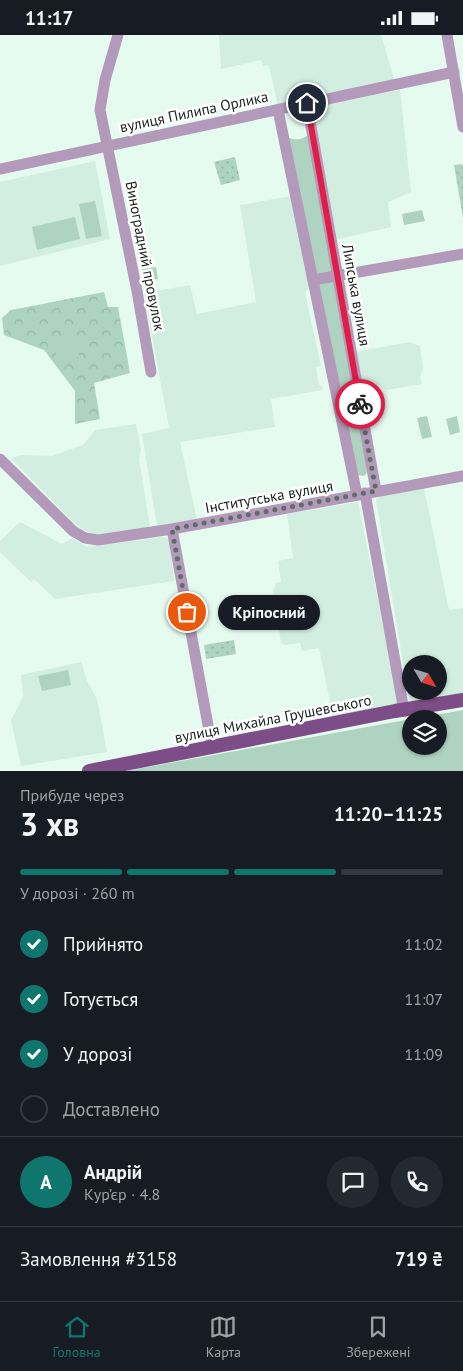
<!DOCTYPE html>
<html lang="uk">
<head>
<meta charset="utf-8">
<style>
	:root { --surface:#171b24; --page:#242831; --text:#f1f3f6; --muted:#9ea1a6; --line:#363941; --accent:#0f766e }
	body { margin:0; font-family:"PT Sans",sans-serif; background:var(--page); color:var(--text); height:100vh; display:flex; flex-direction:column; font-size:19px; white-space:nowrap }
	* { box-sizing:border-box; margin:0 }
	p { font-size:16px; color:var(--muted) }
	.icon { flex:none; width:28px; height:28px; fill:none; stroke:currentColor; stroke-width:2; stroke-linecap:round; stroke-linejoin:round }
	.map { position:relative; height:736px; overflow:hidden }
	.panel { display:flex; flex-direction:column; background:var(--surface); flex:1 }
	.panel>* { flex:none }
	.needle { width:32px; rotate:129deg }
	.tools { position:absolute; left:402px; top:620px; display:grid; gap:10px }
	.tools a { display:grid; place-items:center; width:45px; height:45px; border-radius:50%; background:var(--surface); box-shadow:0 1px 4px #0004; font-size:25px }
	.pin { position:absolute; display:grid; place-items:center; width:42px; height:42px; color:#fff; margin:-21px; border:2px solid #fff; border-radius:50%; box-shadow:0 1px 5px #0007 }
	.courier { position:absolute; display:grid; place-items:center; width:50px; height:50px; margin:-25px; border:4px solid #e11d48; border-radius:50%; background:#fff; color:#222; box-shadow:0 1px 6px #0007 }
	.bubble { position:absolute; height:35px; border-radius:18px; background:var(--surface); box-shadow:0 1px 4px #0004; font-size:16px; font-weight:800; line-height:35px; text-align:center }
	.overview em { font-style:normal; font-weight:800 }
	.overview div { display:flex; flex-direction:column-reverse }
	.overview { display:flex; align-items:center; justify-content:space-between; height:85px; padding:0 20px }
	h1 { font-size:32px; font-weight:800; line-height:38px }
	.bar { display:grid; grid-template-columns:repeat(4,1fr); gap:8px 5px; align-content:center; height:60px; padding:0 20px }
	.bar i { height:6px; border-radius:4px; background:var(--line) }
	.bar .active { background:var(--accent) }
	.bar p { grid-column:span 4 }
	.line { display:flex; align-items:center; gap:12px; padding:0 20px; border-top:1px solid var(--line) }
	.line div { flex:1 }
	.round { display:grid; place-items:center; flex:none; width:52px; height:52px; border-radius:26px; background:var(--page) }
	ol { padding:0 20px; list-style:none }
	li { display:flex; align-items:center; gap:15px; height:55px }
	li p { margin-inline-start:auto }
	li .icon { padding:5px; border-radius:50%; background:var(--accent); color:#fff; stroke-width:4 }
	li:last-child { color:var(--muted) }
	li i { width:28px; height:28px; border:2px solid var(--line); border-radius:50% }
	.status { display:flex; justify-content:space-between; align-items:center; height:35px; padding:0 25px; background:var(--surface); direction:ltr }
	.status svg { height:14px; fill:currentColor }
	.tabs { display:flex; justify-content:space-around; align-items:center; height:70px; border-top:1px solid var(--line); background:var(--surface); font-size:14px; color:var(--muted) }
	.tabs a { display:grid; justify-items:center; gap:2px }
	.tabs .active { color:var(--accent) }
	.map>svg:first-child { display:block }
</style>
</head>
<body>
<div class="status"><b>11:17</b><svg viewBox="0 0 49 12"><path d="M0 12V9h3v3zM5 12V6h3v6zM10 12V3h3v9zM15 12V0h3v12zM26 1h20v11H26zM47 4h2v5h-2z"/></svg></div>
<div class="map">
<svg width="463" height="736" viewBox="0 0 463 736">
	<defs>
		<pattern id="grass-dots" width="8" height="8" patternUnits="userSpaceOnUse" patternTransform="scale(1.25)"><rect width="8" height="8" fill="#afd3c1"/><path d="M2 2h.1M6 6h.1" fill="none" stroke="#96b5a5" stroke-width="1.8" stroke-linecap="round"/></pattern>
		<pattern id="forest-crowns" width="20" height="18" patternUnits="userSpaceOnUse" patternTransform="scale(1.25)"><rect width="20" height="18" fill="#afd3c1"/><path d="M2 6a3 3 0 1 1 6 0M12 15a3 3 0 1 1 6 0" fill="none" stroke="#96b5a5"/></pattern>
	</defs>
	<rect width="100%" height="100%" fill="#e6fbf0"/>
	<!-- built -->
	<g fill="#d1eee0" fill-rule="evenodd">
		<path d="M 219,0 L 381,0 L 395,47 L 278,72 L 269,30 L 263,31 L 261,25 L 221,34 Z"/>
		<path d="M 400,55 L 411,157 L 388,167 L 391,192 L 334,205 L 312,74 L 315,71 Z"/>
		<path d="M 95,126 L 110,204 L 0,231 L 0,147 Z"/>
		<path d="M 291,161 L 310,251 L 305,258 L 321,331 L 316,332 L 319,350 L 322,351 L 323,355 L 271,364 L 275,392 L 180,407 L 197,485 L 157,491 L 142,399 L 169,393 L 144,258 L 190,250 L 197,279 L 256,267 L 240,170 Z"/>
		<path d="M 410,307 L 420,311 L 423,334 L 420,342 L 422,349 L 386,355 L 380,350 L 361,353 L 355,317 Z"/>
		<path d="M 136,389 L 141,415 L 139,424 L 150,492 L 93,500 L 82,494 L 71,485 L 11,423 L 22,420 L 52,421 L 83,410 L 95,395 Z"/>
		<path d="M 424,453 L 449,575 L 463,573 L 463,658 L 412,667 L 409,664 L 376,465 L 381,461 ZM 411,629 L 439,629 L 439,656 L 411,656 Z"/>
		<path d="M 358,467 L 399,668 L 398,670 L 333,682 L 319,613 L 302,616 L 300,608 L 285,610 L 281,608 L 273,556 L 276,548 L 281,547 L 278,526 L 293,523 L 287,479 Z"/>
		<path d="M 20,487 L 62,509 L 72,503 L 87,512 L 163,502 L 167,503 L 170,509 L 174,546 L 55,564 L 34,544 L 31,547 L 0,517 L 0,506 Z"/>
		<path d="M 81,627 L 87,646 L 97,664 L 107,717 L 21,731 L 11,685 L 23,662 L 21,640 Z"/>
	</g>
	<!-- grass -->
	<g fill="url(#grass-dots)">
		<path d="M 235,122 L 240,145 L 221,150 L 214,127 Z"/>
		<path d="M 462,129 L 463,132 L 463,183 L 454,130 Z"/>
		<path d="M 234,605 L 236,619 L 206,624 L 204,610 Z"/>
	</g>
	<!-- forest -->
	<path fill="url(#forest-crowns)" d="M 104,257 L 108,272 L 118,272 L 130,338 L 94,348 L 100,384 L 75,389 L 75,356 L 44,315 L 4,300 L 2,283 L 11,275 Z"/>
	<!-- green -->
	<g fill="#afd3c1">
		<path d="M 310,98 L 369,435 L 364,441 L 355,440 L 287,102 C 296,106 303,105 310,98 Z"/>
		<path d="M 95,166 L 102,201 L 86,204 L 79,169 Z"/>
		<path d="M 422,175 L 425,186 L 404,190 L 402,179 Z"/>
		<path d="M 75,182 L 80,204 L 37,215 L 32,192 Z"/>
		<path d="M 156,232 L 158,244 L 144,246 L 142,234 Z"/>
		<path d="M 72,303 L 80,321 L 61,330 L 53,312 Z"/>
		<path d="M 427,381 L 432,402 L 422,404 L 417,383 Z"/>
		<path d="M 457,381 L 460,397 L 450,400 L 446,384 Z"/>
		<path d="M 68,635 L 71,650 L 42,656 L 38,641 Z"/>
		<path d="M 463,675 L 463,736 L 126,736 L 411,684 L 411,711 L 439,711 L 439,684 L 414,684 Z"/>
	</g>
	<g fill="none" stroke-linecap="round" stroke-linejoin="round">
		<!-- minor -->
		<g stroke="#b49aba" stroke-width="11">
			<path d="M 118,0 L 105,45 L 100,75 L 137,256 L 151,337"/>
			<path d="M 447,0 L 463,92"/>
			<path d="M 307,69 L 376,456"/>
			<path d="M 278,75 L 357,460"/>
			<path d="M 0,134 L 454,37"/>
			<path d="M 313,245 L 463,219"/>
			<path d="M 0,424 L 73,496 L 85,503 L 98,505 L 172,494 L 463,441"/>
			<path d="M 365,458 L 404,676"/>
			<path d="M 172,494 L 212,712"/>
		</g>
		<!-- major -->
		<path stroke="#7d4d87" stroke-width="14" d="M 89,736 L 395,676 L 463,665"/>
	</g>
	<g fill="none" stroke-linecap="round" stroke-linejoin="round">
		<!-- done -->
		<path stroke="#616d67" stroke-width="5" stroke-dasharray="0 9" d="M 187,577 L 172,494 L 376,456 L 360,369"/>
		<!-- route -->
		<path stroke="#e11d48" stroke-width="6" d="M 307,68 L 360,369"/>
	</g>
	<g text-anchor="middle" stroke-width="5" stroke-linejoin="round" paint-order="stroke">
		<!-- street labels -->
		<g font-size="15" fill="#19211d" stroke="#fff">
			<text transform="translate(194 77) rotate(-12)" y="5">вулиця Пилипа Орлика</text>
			<text transform="translate(145 221) rotate(79)" y="5">Виноградний провулок</text>
			<text transform="translate(356 260) rotate(80)" y="5">Липська вулиця</text>
			<text transform="translate(269 462) rotate(-10)" y="5">Інститутська вулиця</text>
			<text transform="translate(273 684) rotate(-11)" y="5">вулиця Михайла Грушевського</text>
		</g>
	</g>
</svg>
<div class="tools">
<a><svg class="needle" viewBox="-14 -14 28 28"><path d="M0-13l5 13h-10z" fill="#e53935"/><path d="M0 13l5-13h-10z" fill="#9ea1a6"/></svg></a>
<a><svg class="icon" aria-label="layers" viewBox="0 0 24 24"><path d="M12 4l9 5-9 5-9-5zM3 14l9 5 9-5"/></svg></a>
</div>
<div class="pin" style="left:187px;top:577px;background:#ea580c"><svg class="icon" aria-label="bag" viewBox="0 0 24 24"><path d="M5 8h14l-1 12H6zM9 8a3 3 0 0 1 6 0"/></svg></div>
<div class="pin" style="left:307px;top:68px;background:#1f2937"><svg class="icon" aria-label="home" viewBox="0 0 24 24"><path d="M3 11l9-7 9 7M6 9v11h12V9"/></svg></div>
<div class="courier" style="left:360px;top:369px"><svg class="icon" aria-label="bike" viewBox="0 0 24 24"><circle cx="6" cy="16" r="4"/><circle cx="18" cy="16" r="4"/><path d="M6 16l4-8h5l3 8M10 8l3 8H6M13 5h3"/></svg></div>
<div class="bubble" style="left:218px;top:560px;width:102px">Кріпосний</div>
</div>
<section class="panel">
<div class="overview"><div><h1>3 хв</h1><p>Прибуде через</p></div><em>11:20–11:25</em></div>
<div class="bar"><i class="active"></i><i class="active"></i><i class="active"></i><i></i><p>У дорозі · 260 m</p></div>
<ol>
<li><svg class="icon" aria-label="check" viewBox="0 0 24 24"><path d="M5 12l5 5 9-10"/></svg>Прийнято<p>11:02</p></li>
<li><svg class="icon" aria-label="check" viewBox="0 0 24 24"><path d="M5 12l5 5 9-10"/></svg>Готується<p>11:07</p></li>
<li><svg class="icon" aria-label="check" viewBox="0 0 24 24"><path d="M5 12l5 5 9-10"/></svg>У дорозі<p>11:09</p></li>
<li><i></i>Доставлено</li>
</ol>
<div class="line" style="height:90px"><b class="round" style="background:var(--accent);color:#fff">А</b><div><b>Андрій</b><p>Кур’єр · 4.8</p></div><a class="round"><svg class="icon" aria-label="chat" viewBox="0 0 24 24"><path d="M4 5h16v11H9l-5 4z"/></svg></a><a class="round"><svg class="icon" aria-label="phone" viewBox="0 0 24 24"><path d="M5 4h4l2 5-3 2q2 4 5 5l2-3 5 2v4C11 20 4 13 5 4z"/></svg></a></div>
<div class="line" style="height:65px"><div>Замовлення #3158</div><b>719 ₴</b></div>
</section>
<nav class="tabs">
<a class="active"><svg class="icon" aria-label="home" viewBox="0 0 24 24"><path d="M3 11l9-7 9 7M6 9v11h12V9"/></svg>Головна</a>
<a><svg class="icon" aria-label="map" viewBox="0 0 24 24"><path d="M3 6l6-2 6 2 6-2v14l-6 2-6-2-6 2zM9 4v14M15 6v14"/></svg>Карта</a>
<a><svg class="icon" aria-label="saved" viewBox="0 0 24 24"><path d="M7 4h10v16l-5-4-5 4z"/></svg>Збережені</a>
</nav>
</body>
</html>
